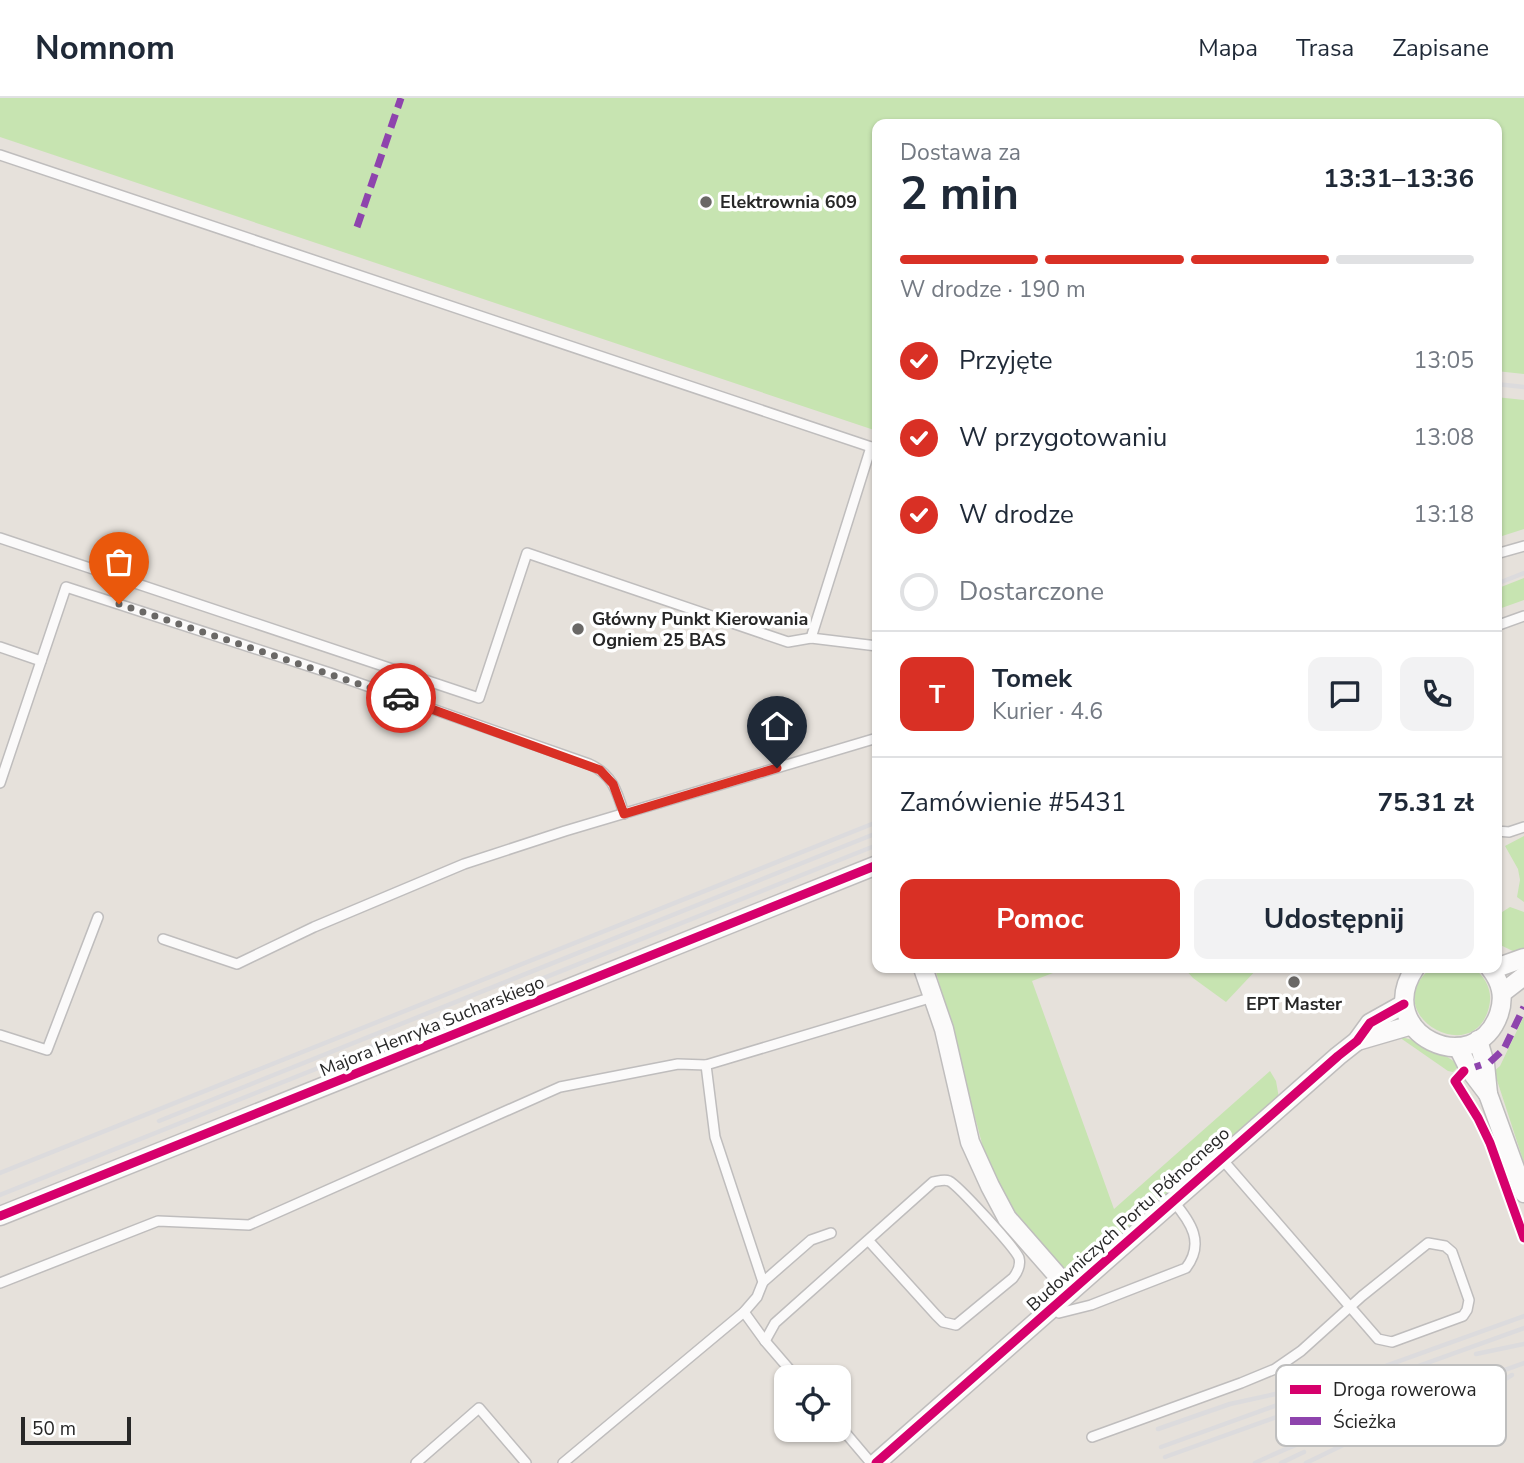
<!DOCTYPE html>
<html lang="pl">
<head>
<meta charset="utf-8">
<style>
	:root { --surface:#fff; --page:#f2f2f3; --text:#1f2937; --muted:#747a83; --line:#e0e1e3; --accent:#d93025 }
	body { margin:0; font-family:"Nunito Sans",sans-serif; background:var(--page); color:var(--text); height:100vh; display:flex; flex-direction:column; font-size:26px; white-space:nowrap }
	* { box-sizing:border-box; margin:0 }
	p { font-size:23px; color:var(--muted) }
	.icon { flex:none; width:38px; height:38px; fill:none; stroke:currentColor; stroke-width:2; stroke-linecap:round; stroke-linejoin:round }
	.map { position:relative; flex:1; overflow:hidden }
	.drawer { position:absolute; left:872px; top:21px; width:630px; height:854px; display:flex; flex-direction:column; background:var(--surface); border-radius:14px; box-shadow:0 2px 5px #0004 }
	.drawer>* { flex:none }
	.controls { position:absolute; left:774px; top:1267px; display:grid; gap:14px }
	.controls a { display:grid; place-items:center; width:77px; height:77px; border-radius:14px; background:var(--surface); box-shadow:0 2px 5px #0004; font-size:35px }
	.scale { position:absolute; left:21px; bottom:18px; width:110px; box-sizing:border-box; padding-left:7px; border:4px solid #272727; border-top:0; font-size:19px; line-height:24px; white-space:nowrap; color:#272727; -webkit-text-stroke:5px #fff; paint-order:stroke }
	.pin { position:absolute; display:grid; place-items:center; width:60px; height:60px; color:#fff; margin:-72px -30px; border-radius:50% 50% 50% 0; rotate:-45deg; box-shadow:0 0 7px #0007 }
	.pin .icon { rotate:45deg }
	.courier { position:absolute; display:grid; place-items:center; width:70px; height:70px; margin:-35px; border:5px solid #d93025; border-radius:50%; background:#fff; color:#222; box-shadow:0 2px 9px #0007 }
	.head em { font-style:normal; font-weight:700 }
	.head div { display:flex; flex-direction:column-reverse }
	.head { display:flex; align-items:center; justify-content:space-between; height:119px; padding:0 28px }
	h1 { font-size:46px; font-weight:700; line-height:52px }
	.bar { display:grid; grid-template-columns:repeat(4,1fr); gap:10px 7px; align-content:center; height:84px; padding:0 28px }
	.bar i { height:9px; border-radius:5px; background:var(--line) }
	.bar .on { background:var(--accent) }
	.bar p { grid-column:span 4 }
	.line { display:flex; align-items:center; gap:18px; padding:0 28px; border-top:2px solid var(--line) }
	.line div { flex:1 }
	.round { display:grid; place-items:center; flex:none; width:74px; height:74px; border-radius:14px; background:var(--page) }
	ol { padding:0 28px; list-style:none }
	li { display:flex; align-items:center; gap:21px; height:77px }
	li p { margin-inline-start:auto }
	li .icon { padding:7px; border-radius:50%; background:var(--accent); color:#fff; stroke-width:4 }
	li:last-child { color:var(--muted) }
	li i { width:38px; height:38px; border:4px solid var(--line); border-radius:50% }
	.action { display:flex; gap:14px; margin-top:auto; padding:14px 28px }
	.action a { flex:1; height:80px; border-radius:14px; background:var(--accent); color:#fff; font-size:28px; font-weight:700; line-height:80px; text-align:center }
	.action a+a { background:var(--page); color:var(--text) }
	header { display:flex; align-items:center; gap:42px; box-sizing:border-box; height:98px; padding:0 35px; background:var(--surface); border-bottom:2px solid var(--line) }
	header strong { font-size:33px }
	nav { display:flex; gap:38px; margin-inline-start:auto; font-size:24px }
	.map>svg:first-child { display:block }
</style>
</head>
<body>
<header>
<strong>Nomnom</strong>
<nav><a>Mapa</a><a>Trasa</a><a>Zapisane</a></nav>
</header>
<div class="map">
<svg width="1524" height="1365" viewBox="0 0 1524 1365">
	<rect width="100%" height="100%" fill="#e6e1db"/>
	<!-- green -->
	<g fill="#c7e4b1">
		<path d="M 0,0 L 1524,0 L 1524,276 L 1496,273 L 1496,26 L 877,26 L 877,333 L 0,39 Z"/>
		<path d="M 1496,299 L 1524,302 L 1524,431 L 1496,440 Z"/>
		<path d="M 1524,480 L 1524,502 L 1496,512 L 1496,491 Z"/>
		<path d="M 1524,738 L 1524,804 L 1517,799 L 1520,782 L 1518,771 L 1505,748 Z"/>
		<path d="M 1510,809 L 1524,814 L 1524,852 L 1515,854 L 1496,845 L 1496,818 Z"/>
		<path d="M 935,870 L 1066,870 L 1032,883 L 1114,1111 L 1270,973 L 1276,983 L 1279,1000 L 1081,1173 L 1070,1175 L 1062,1172 L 1008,1110 L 987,1064 Z"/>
		<path d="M 1184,870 L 1258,870 L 1226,904 L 1193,880 Z"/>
		<path d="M 1431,870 L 1474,870 C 1486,880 1493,893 1489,909 C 1474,972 1376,916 1431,870 Z"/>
		<path d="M 1524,918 L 1524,1065 L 1494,973 L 1500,968 Z"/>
		<path d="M 1399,939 C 1409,938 1452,959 1459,968 L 1453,974 L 1448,973 Z"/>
	</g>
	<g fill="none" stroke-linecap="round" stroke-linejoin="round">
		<!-- lane casing -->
		<g stroke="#bfbdbd" stroke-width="12">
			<g id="lane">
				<path d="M 0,57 L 877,351"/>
				<path d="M 0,440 L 479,600 L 527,455 L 788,544 L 811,540 L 877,548"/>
				<path d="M 1496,456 L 1524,448"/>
				<path d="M 1496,528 L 1524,518"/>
				<path d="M 811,540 L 871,349"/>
				<path d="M 0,549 L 41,563"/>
				<path d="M 0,685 L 66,489 L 330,575 L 589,666 C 612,676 617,693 624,716"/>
				<path d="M 1496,733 L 1509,734 L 1524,729"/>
				<path d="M 163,841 L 237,866 L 314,829 L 464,766 L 565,733 L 877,640"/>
				<path d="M 0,937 L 47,952 L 98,819"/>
				<path d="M 763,1184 L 811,1142 L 831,1135"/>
				<path d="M 0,1185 L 158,1123 L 249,1127 L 560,989 L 678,966 L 706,967"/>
				<path d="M 1053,1209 L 1059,1215 L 1091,1207 L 1186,1170 C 1205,1145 1191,1124 1173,1103"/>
				<path d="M 744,1214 L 765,1243 L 796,1279"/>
				<path d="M 765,1243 L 775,1225 L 933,1084 C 939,1083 944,1081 949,1083 C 958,1087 1016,1151 1019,1160 C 1021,1168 1017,1175 1013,1180 L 956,1227 L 943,1224 L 936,1217 L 868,1142"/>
				<path d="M 838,1326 L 871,1365"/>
				<path d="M 1092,1339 L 1241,1285 L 1275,1271 L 1301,1253 L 1362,1198 L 1428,1145 L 1445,1148 L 1452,1154 L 1469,1202 L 1467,1212 L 1463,1218 L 1392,1244 L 1378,1241 L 1221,1060"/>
				<path d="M 416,1365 L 479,1310 L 526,1365"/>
				<path d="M 563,1365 L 744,1214 L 757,1199 L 763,1184 L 715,1039 L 706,967 L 933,899"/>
			</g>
		</g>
		<!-- street casing -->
		<g stroke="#bfbdbd" stroke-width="21">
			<g id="street">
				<path d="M 923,870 L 944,931 L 970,1044 L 990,1088 L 1007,1120 L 1071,1193"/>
				<path d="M 1415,870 C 1371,936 1475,984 1499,916 C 1505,898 1501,884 1490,870"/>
				<path d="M 1496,870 L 1524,860"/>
				<path d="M 1502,895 L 1524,878"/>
				<path d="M 1478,942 L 1485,966 L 1488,996 L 1524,1095"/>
				<path d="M 1357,943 L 1412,927"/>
				<path d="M 1458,949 L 1469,971 L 1488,996"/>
				<path d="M 0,1118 L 877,767"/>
				<path d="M 876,1365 L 1338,958 L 1357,943 L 1370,925 L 1404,906"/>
			</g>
		</g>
		<!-- lane -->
		<use href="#lane" stroke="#fbfafa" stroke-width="9"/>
		<!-- street -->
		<use href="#street" stroke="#fbfafa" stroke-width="18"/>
		<!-- rail -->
		<g stroke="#dcdbdd" stroke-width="4.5">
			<path d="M 1496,286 L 1524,289"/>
			<path d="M 1496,486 L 1524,475"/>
			<path d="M 159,1023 L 877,735"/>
			<path d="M 0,1075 L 877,724"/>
			<path d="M 0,1097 L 877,747"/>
			<path d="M 1476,1256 L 1524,1246"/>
			<path d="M 1158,1331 L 1230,1306 L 1298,1291"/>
			<path d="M 1407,1340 L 1512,1277"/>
			<path d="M 1161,1349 L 1524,1218"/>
			<path d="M 1165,1359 L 1524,1230"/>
			<path d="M 1255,1365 C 1341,1324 1435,1297 1524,1265"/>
			<path d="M 1281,1365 L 1304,1354"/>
			<path d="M 1306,1365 L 1413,1313"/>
		</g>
		<!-- quiet -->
		<g stroke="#8e44ad" stroke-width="7" stroke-dasharray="14 7" stroke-linecap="butt">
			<path d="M 357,129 L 401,0"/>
			<path d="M 1490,964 L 1504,951 L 1524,909"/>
			<path d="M 1475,969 L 1481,967"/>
		</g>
		<!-- cycleway casing -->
		<g stroke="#fff" stroke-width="13">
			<g id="cycleway">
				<path d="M 1464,973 L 1455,983 L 1478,1020 L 1490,1045 L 1524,1140"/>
				<path d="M 0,1118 L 877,767"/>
				<path d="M 876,1365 L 1338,958 L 1357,943 L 1370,925 L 1404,906"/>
			</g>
		</g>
		<!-- cycleway -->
		<use href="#cycleway" stroke="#d6006c" stroke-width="9"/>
	</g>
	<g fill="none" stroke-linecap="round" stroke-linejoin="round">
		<!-- done -->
		<path stroke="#6a6866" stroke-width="7" stroke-dasharray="0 12.6" d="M 119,506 L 401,600"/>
		<!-- route -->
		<path stroke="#d93025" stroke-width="9" d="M 401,600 L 600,672 L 613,686 L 624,716 L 777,670"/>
	</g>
	<!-- markers -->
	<g fill="#6a6866" stroke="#fff" stroke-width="2.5">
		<circle cx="706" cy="104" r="7"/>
		<circle cx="578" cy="531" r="7"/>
		<circle cx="1294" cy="884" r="7"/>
	</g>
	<g text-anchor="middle" stroke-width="7" stroke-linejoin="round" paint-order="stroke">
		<!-- poi labels -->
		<g font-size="18" font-weight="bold" fill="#272727" stroke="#fff" text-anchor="start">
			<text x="720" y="110">Elektrownia 609</text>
			<text x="592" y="527">Główny Punkt Kierowania<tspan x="592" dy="21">Ogniem 25 BAS</tspan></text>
			<text x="1294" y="912" text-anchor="middle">EPT Master</text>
		</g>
		<!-- street labels -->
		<g font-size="18" fill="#272727" stroke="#fff">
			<text transform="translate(432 928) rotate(-22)" y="6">Majora Henryka Sucharskiego</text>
			<text transform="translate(1128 1121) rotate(-42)" y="6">Budowniczych Portu Północnego</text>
		</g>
	</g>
	<!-- legend -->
	<rect x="1276" y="1267" width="230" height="81" rx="10" fill="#fff" stroke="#bebebe" stroke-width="2"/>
	<rect x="1290" y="1287" width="31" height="9" fill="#d6006c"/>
	<rect x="1290" y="1319" width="31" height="8" fill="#8e44ad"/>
	<g font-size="19" fill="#272727">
		<text x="1333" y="1298">Droga rowerowa</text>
		<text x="1333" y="1330">Ścieżka</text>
	</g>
</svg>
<div class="controls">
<a><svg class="icon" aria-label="locate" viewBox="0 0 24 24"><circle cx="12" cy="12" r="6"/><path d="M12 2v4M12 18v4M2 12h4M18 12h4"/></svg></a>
</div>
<div class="scale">50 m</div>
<div class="pin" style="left:119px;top:506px;background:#ea580c"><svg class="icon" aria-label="bag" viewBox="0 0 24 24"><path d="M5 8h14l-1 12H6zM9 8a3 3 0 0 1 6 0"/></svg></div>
<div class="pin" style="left:777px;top:670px;background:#1f2937"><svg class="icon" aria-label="home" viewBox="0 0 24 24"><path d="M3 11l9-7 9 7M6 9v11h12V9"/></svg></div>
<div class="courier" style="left:401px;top:600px"><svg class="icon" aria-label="car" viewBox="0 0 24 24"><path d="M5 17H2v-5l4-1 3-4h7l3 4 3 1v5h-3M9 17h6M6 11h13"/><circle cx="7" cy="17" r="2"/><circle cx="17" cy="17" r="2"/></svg></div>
<section class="drawer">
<div class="head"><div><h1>2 min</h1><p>Dostawa za</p></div><em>13:31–13:36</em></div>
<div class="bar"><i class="on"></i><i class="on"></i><i class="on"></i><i></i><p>W drodze · 190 m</p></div>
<ol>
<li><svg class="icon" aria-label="check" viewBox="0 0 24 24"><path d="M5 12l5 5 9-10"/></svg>Przyjęte<p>13:05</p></li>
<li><svg class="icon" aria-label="check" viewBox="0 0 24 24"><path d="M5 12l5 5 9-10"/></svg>W przygotowaniu<p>13:08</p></li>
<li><svg class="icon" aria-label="check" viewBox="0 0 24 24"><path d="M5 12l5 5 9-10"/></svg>W drodze<p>13:18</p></li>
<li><i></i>Dostarczone</li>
</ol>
<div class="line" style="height:126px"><b class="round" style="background:var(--accent);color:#fff">T</b><div><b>Tomek</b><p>Kurier · 4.6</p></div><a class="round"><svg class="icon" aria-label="chat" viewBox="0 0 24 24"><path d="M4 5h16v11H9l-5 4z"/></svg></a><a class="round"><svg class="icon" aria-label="phone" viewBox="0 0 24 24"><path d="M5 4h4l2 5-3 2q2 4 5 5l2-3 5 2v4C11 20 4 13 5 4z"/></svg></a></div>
<div class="line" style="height:91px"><div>Zamówienie #5431</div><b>75.31 zł</b></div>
<div class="action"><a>Pomoc</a><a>Udostępnij</a></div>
</section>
</div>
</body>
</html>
